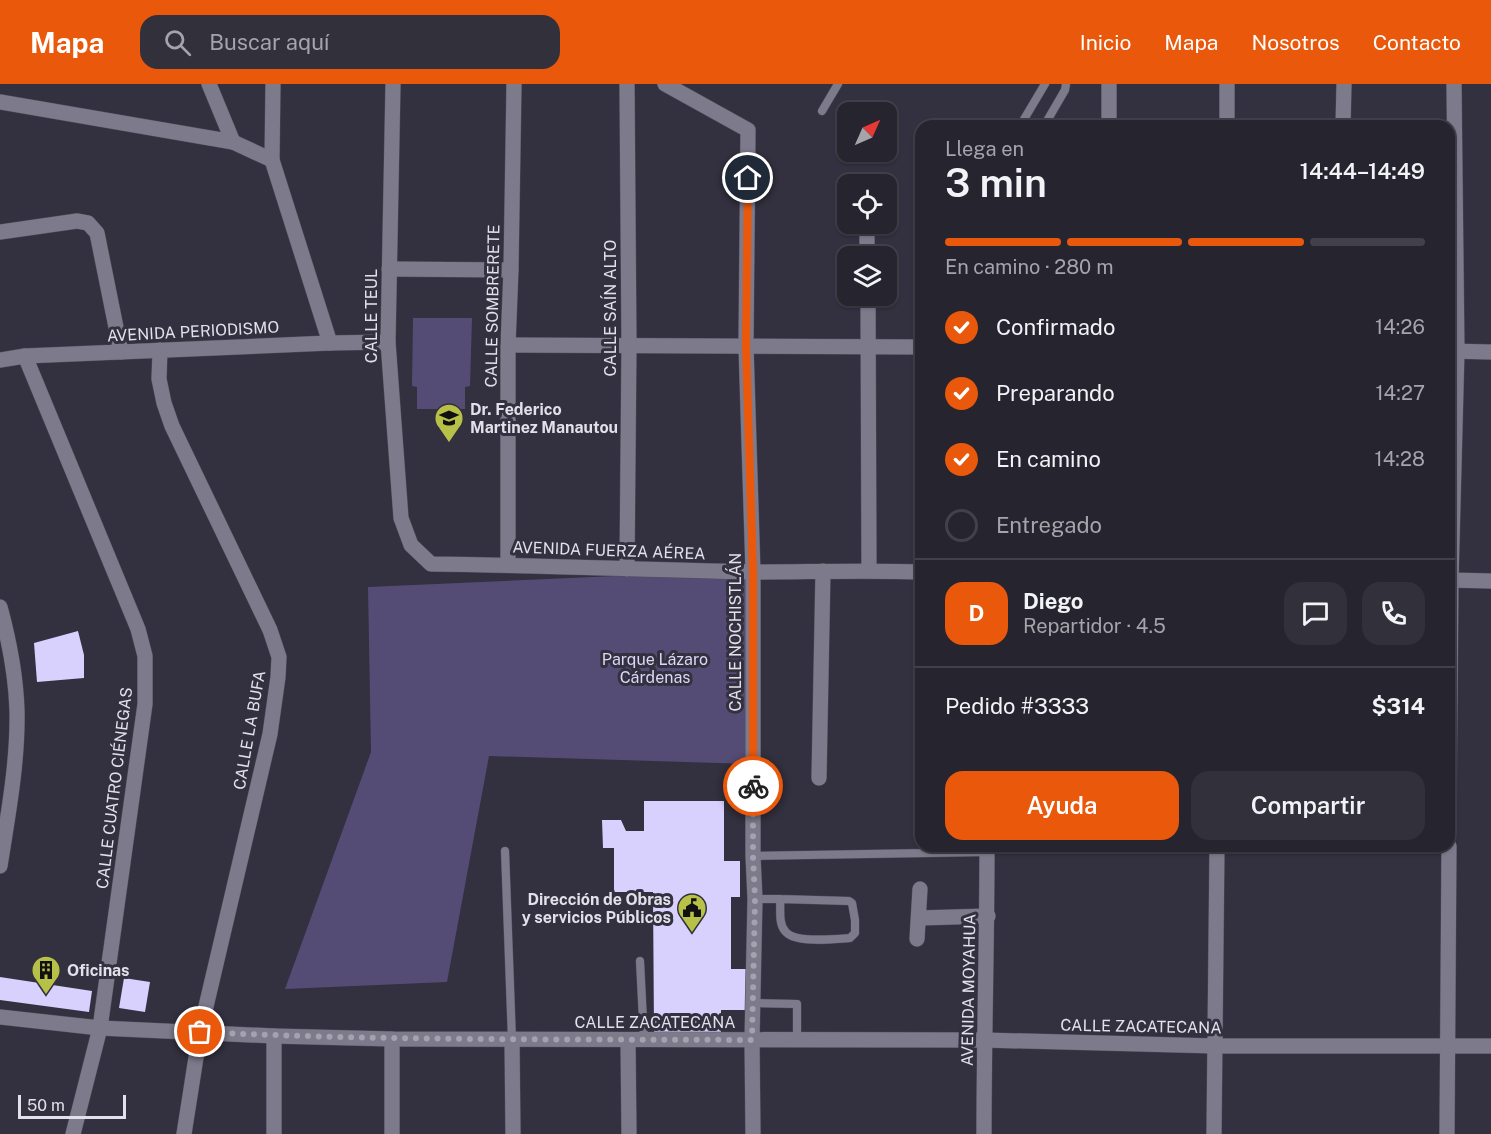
<!DOCTYPE html>
<html lang="es">
<head>
<meta charset="utf-8">
<style>
	:root { --surface:#26242f; --page:#32303b; --text:#f1f3f6; --muted:#a4a4aa; --line:#42414b; --accent:#ea580c }
	body { margin:0; font-family:"Public Sans",sans-serif; background:var(--page); color:var(--text); height:100vh; display:flex; flex-direction:column; font-size:22px; white-space:nowrap }
	* { box-sizing:border-box; margin:0 }
	p { font-size:20px; color:var(--muted) }
	.icon { flex:none; width:33px; height:33px; fill:none; stroke:currentColor; stroke-width:2; stroke-linecap:round; stroke-linejoin:round }
	.map { position:relative; flex:1; overflow:hidden }
	.details { position:absolute; left:915px; top:36px; width:540px; height:732px; display:flex; flex-direction:column; background:var(--surface); border-radius:18px; box-shadow:0 2px 4px #0004,0 0 0 2px var(--line) }
	.details>* { flex:none }
	.needle { width:39px; rotate:45deg }
	.controls { position:absolute; left:837px; top:18px; display:grid; gap:12px }
	.controls a { display:grid; place-items:center; width:60px; height:60px; border-radius:12px; background:var(--surface); box-shadow:0 2px 4px #0004,0 0 0 2px var(--line); font-size:30px }
	.scale { position:absolute; left:18px; bottom:15px; width:108px; box-sizing:border-box; padding-left:6px; border:3px solid #e2e0ea; border-top:0; font-size:16px; line-height:21px; white-space:nowrap; color:#e2e0ea; -webkit-text-stroke:4px #33303f; paint-order:stroke }
	.pin { position:absolute; display:grid; place-items:center; width:51px; height:51px; color:#fff; margin:-26px; border:3px solid #fff; border-radius:50%; box-shadow:0 2px 6px #0007 }
	.courier { position:absolute; display:grid; place-items:center; width:60px; height:60px; margin:-30px; border:4px solid #ea580c; border-radius:50%; background:#fff; color:#222; box-shadow:0 2px 8px #0007 }
	.summary em { font-style:normal; font-weight:600 }
	.summary div { display:flex; flex-direction:column-reverse }
	.summary { display:flex; align-items:center; justify-content:space-between; height:102px; padding:0 30px }
	h1 { font-size:39px; font-weight:600; line-height:45px }
	.bar { display:grid; grid-template-columns:repeat(4,1fr); gap:9px 6px; align-content:center; height:72px; padding:0 30px }
	.bar i { height:8px; border-radius:4px; background:var(--line) }
	.bar .selected { background:var(--accent) }
	.bar p { grid-column:span 4 }
	.line { display:flex; align-items:center; gap:15px; padding:0 30px; border-top:2px solid var(--line) }
	.line div { flex:1 }
	.round { display:grid; place-items:center; flex:none; width:63px; height:63px; border-radius:18px; background:var(--page) }
	ol { padding:0 30px; list-style:none }
	li { display:flex; align-items:center; gap:18px; height:66px }
	li p { margin-inline-start:auto }
	li .icon { padding:6px; border-radius:50%; background:var(--accent); color:#fff; stroke-width:4 }
	li:last-child { color:var(--muted) }
	li i { width:33px; height:33px; border:3px solid var(--line); border-radius:50% }
	.button { display:flex; gap:12px; margin-top:auto; padding:12px 30px }
	.button a { flex:1; height:69px; border-radius:18px; background:var(--accent); color:#fff; font-size:24px; font-weight:600; line-height:69px; text-align:center }
	.button a+a { background:var(--page); color:var(--text) }
	header { display:flex; align-items:center; gap:36px; box-sizing:border-box; height:84px; padding:0 30px; background:var(--accent); color:#fff }
	header strong { font-size:28px }
	nav { display:flex; gap:33px; margin-inline-start:auto; font-size:21px }
	.search { width:420px; height:54px; background:var(--page); display:flex; align-items:center; gap:15px; box-sizing:border-box; padding:0 21px; border-radius:18px; color:var(--muted); font-size:22px }
	.map>svg:first-child { display:block }
</style>
</head>
<body>
<header>
<strong>Mapa</strong>
<div class="search"><svg class="icon" aria-label="search" viewBox="0 0 24 24"><circle cx="10" cy="10" r="6"/><path d="M15 15l6 6"/></svg>Buscar aquí</div>
<nav><a>Inicio</a><a>Mapa</a><a>Nosotros</a><a>Contacto</a></nav>
</header>
<div class="map">
<svg width="1491" height="1050" viewBox="0 0 1491 1050">
	<rect width="100%" height="100%" fill="#33303f"/>
	<!-- green -->
	<g fill="#554c75">
		<path d="M 413,234 L 472,234 L 470,302 L 465,303 L 465,325 L 417,325 L 417,303 L 412,302 Z"/>
		<path d="M 750,486 L 751,680 L 489,672 L 447,898 L 285,905 L 371,668 L 368,503 Z"/>
	</g>
	<!-- building -->
	<g fill="#d8d0fd">
		<path d="M 78,547 L 84,571 L 84,594 L 37,598 L 34,559 Z"/>
		<path d="M 644,717 L 724,717 L 724,777 L 740,777 L 740,813 L 731,813 L 731,885 L 747,885 L 747,926 L 721,926 L 721,949 L 654,949 L 653,808 L 614,808 L 614,764 L 603,764 L 602,736 L 621,736 L 626,747 L 644,747 Z"/>
		<path d="M 0,893 L 92,907 L 89,928 L 0,916 Z"/>
		<path d="M 124,894 L 150,898 L 145,928 L 119,924 Z"/>
	</g>
	<g fill="none" stroke-linecap="round" stroke-linejoin="round">
		<!-- lane casing -->
		<g stroke="#4f4c59" stroke-width="9">
			<g id="lane">
				<path d="M 822,27 L 838,0"/>
				<path d="M 1020,42 L 1045,0"/>
				<path d="M 1044,42 L 1065,6 L 1066,0"/>
				<path d="M 505,767 L 512,956"/>
				<path d="M 753,772 L 987,768"/>
				<path d="M 755,815 L 780,815 L 849,817 L 852,819 L 855,836 L 855,849 L 850,854 C 835,855 794,860 785,847 C 778,839 781,825 780,815"/>
				<path d="M 640,877 L 644,956"/>
				<path d="M 753,919 L 797,920 L 797,956"/>
			</g>
		</g>
		<!-- street casing -->
		<g stroke="#4f4c59" stroke-width="16">
			<g id="street">
				<path d="M 209,0 L 233,58"/>
				<path d="M 273,0 L 272,76 L 330,259"/>
				<path d="M 393,0 L 388,258 L 401,434 L 411,461 L 431,480 C 538,481 645,486 752,488 C 808,488 865,486 921,488"/>
				<path d="M 665,0 L 748,46 L 746,262 L 753,488 L 753,772 L 755,815 L 752,956 L 753,1050"/>
				<path d="M 0,18 L 233,58 L 272,76"/>
				<path d="M 1109,42 L 1109,0"/>
				<path d="M 1227,42 L 1227,0"/>
				<path d="M 1343,42 L 1344,0"/>
				<path d="M 867,140 L 867,172"/>
				<path d="M 0,148 L 77,137 L 88,139 L 97,149 L 121,268"/>
				<path d="M 389,185 L 511,186"/>
				<path d="M 868,212 L 869,486"/>
				<path d="M 508,261 L 921,263"/>
				<path d="M 160,266 L 159,295 L 164,319 L 172,342 L 270,546 L 279,573 L 278,593 L 270,650 L 200,948 L 184,1050"/>
				<path d="M 1449,267 L 1491,268"/>
				<path d="M 25,272 L 138,545 L 145,572 L 145,620 L 100,944 L 73,1050"/>
				<path d="M 0,276 L 25,272 L 330,259 L 388,258"/>
				<path d="M 508,481 L 508,261 L 511,186 L 514,0"/>
				<path d="M 627,485 L 629,261 L 627,0"/>
				<path d="M 1449,496 L 1491,497"/>
				<path d="M 0,523 C 9,556 16,591 17,627 C 18,678 8,731 0,782"/>
				<path d="M 819,694 L 823,487"/>
				<path d="M 1449,722 L 1451,496 L 1457,267 L 1454,0"/>
				<path d="M 919,834 L 988,832"/>
				<path d="M 917,855 L 920,805"/>
				<path d="M 0,933 L 100,944 L 274,952 L 392,955 L 984,956 L 1215,962 L 1491,962"/>
				<path d="M 274,952 L 274,1050"/>
				<path d="M 392,955 L 392,1050"/>
				<path d="M 512,956 L 513,1050"/>
				<path d="M 628,956 L 629,1050"/>
				<path d="M 984,1050 C 984,954 987,858 987,762"/>
				<path d="M 1214,1050 L 1217,762"/>
				<path d="M 1447,1050 L 1449,762"/>
			</g>
		</g>
		<!-- lane -->
		<use href="#lane" stroke="#7d7a8c" stroke-width="8"/>
		<!-- street -->
		<use href="#street" stroke="#7d7a8c" stroke-width="15"/>
	</g>
	<g fill="none" stroke-linecap="round" stroke-linejoin="round">
		<!-- done -->
		<path stroke="#a5a2ae" stroke-width="6" stroke-dasharray="0 10.8" d="M 200,948 C 384,957 568,955 752,956 L 755,815 L 753,772 L 753,702"/>
		<!-- route -->
		<path stroke="#ea580c" stroke-width="8" d="M 748,94 L 746,262 L 753,488 L 753,702"/>
	</g>
	<!-- icons -->
	<defs>
		<g id="school-pin" transform="scale(1.5)"><path d="M0 17L-7.5 6A9.5 9.5 0 1 1 7.5 6Z" fill="#b8c147" stroke="#33303f"/><path d="M0-5L7-2L0 1L-7-2ZM-4 1L0 2.5L4 1V4Q0 6-4 4Z" fill="#111"/></g>
		<g id="civic-pin" transform="scale(1.5)"><path d="M0 17L-7.5 6A9.5 9.5 0 1 1 7.5 6Z" fill="#b8c147" stroke="#33303f"/><path d="M-.6-6.5H3V-4.5H.6V-3L4-1V1h2V6H-6V1h2V-1L-.6-3ZM-1.2 2.5V6h2.4V2.5Z" fill="#111"/></g>
		<g id="building-pin" transform="scale(1.5)"><path d="M0 17L-7.5 6A9.5 9.5 0 1 1 7.5 6Z" fill="#b8c147" stroke="#33303f"/><path d="M-4-6H4V6H1V3H-1V6H-4ZM-2.5-4.3h1.7v1.8h-1.7ZM.8-4.3h1.7v1.8H.8ZM-2.5-1h1.7V.8h-1.7ZM.8-1h1.7V.8H.8Z" fill="#111"/></g>
	</defs>
	<g fill-rule="evenodd">
		<use href="#school-pin" x="449" y="334"/>
		<use href="#civic-pin" x="692" y="824"/>
		<use href="#building-pin" x="46" y="886"/>
	</g>
	<g text-anchor="middle" stroke-width="6" stroke-linejoin="round" paint-order="stroke">
		<!-- street labels -->
		<g font-size="16" fill="#e2e0ea" stroke="#33303f">
			<text transform="translate(492 222) rotate(-89)" y="6">CALLE SOMBRERETE</text>
			<text transform="translate(610 224) rotate(-90)" y="6">CALLE SAÍN ALTO</text>
			<text transform="translate(371 232) rotate(-90)" y="6">CALLE TEUL</text>
			<text transform="translate(193 247) rotate(-3)" y="6">AVENIDA PERIODISMO</text>
			<text transform="translate(609 466) rotate(2)" y="6">AVENIDA FUERZA AÉREA</text>
			<text transform="translate(735 548) rotate(-90)" y="6">CALLE NOCHISTLÁN</text>
			<text transform="translate(249 646) rotate(-80)" y="6">CALLE LA BUFA</text>
			<text transform="translate(114 704) rotate(-83)" y="6">CALLE CUATRO CIÉNEGAS</text>
			<text transform="translate(968 906) rotate(-89)" y="6">AVENIDA MOYAHUA</text>
			<text x="655" y="944">CALLE ZACATECANA</text>
			<text transform="translate(1141 942) rotate(1)" y="6">CALLE ZACATECANA</text>
		</g>
		<!-- poi labels -->
		<g font-size="16" font-weight="bold" fill="#e2e0ea" stroke="#33303f" text-anchor="start">
			<text x="470" y="331">Dr. Federico<tspan x="470" dy="18">Martinez Manautou</tspan></text>
			<text x="671" y="821" text-anchor="end">Dirección de Obras<tspan x="671" dy="18">y servicios Públicos</tspan></text>
			<text x="67" y="892">Oficinas</text>
		</g>
		<!-- park labels -->
		<g font-size="16" fill="#dcd7f6" stroke="#33303f">
			<text x="655" y="581">Parque Lázaro<tspan x="655" dy="18">Cárdenas</tspan></text>
		</g>
	</g>
</svg>
<div class="controls">
<a><svg class="needle" viewBox="-14 -14 28 28"><path d="M0-13l5 13h-10z" fill="#e53935"/><path d="M0 13l5-13h-10z" fill="#a4a4aa"/></svg></a>
<a><svg class="icon" aria-label="locate" viewBox="0 0 24 24"><circle cx="12" cy="12" r="6"/><path d="M12 2v4M12 18v4M2 12h4M18 12h4"/></svg></a>
<a><svg class="icon" aria-label="layers" viewBox="0 0 24 24"><path d="M12 4l9 5-9 5-9-5zM3 14l9 5 9-5"/></svg></a>
</div>
<div class="scale">50 m</div>
<div class="pin" style="left:200px;top:948px;background:#ea580c"><svg class="icon" aria-label="bag" viewBox="0 0 24 24"><path d="M5 8h14l-1 12H6zM9 8a3 3 0 0 1 6 0"/></svg></div>
<div class="pin" style="left:748px;top:94px;background:#1f2937"><svg class="icon" aria-label="home" viewBox="0 0 24 24"><path d="M3 11l9-7 9 7M6 9v11h12V9"/></svg></div>
<div class="courier" style="left:753px;top:702px"><svg class="icon" aria-label="bike" viewBox="0 0 24 24"><circle cx="6" cy="16" r="4"/><circle cx="18" cy="16" r="4"/><path d="M6 16l4-8h5l3 8M10 8l3 8H6M13 5h3"/></svg></div>
<section class="details">
<div class="summary"><div><h1>3 min</h1><p>Llega en</p></div><em>14:44–14:49</em></div>
<div class="bar"><i class="selected"></i><i class="selected"></i><i class="selected"></i><i></i><p>En camino · 280 m</p></div>
<ol>
<li><svg class="icon" aria-label="check" viewBox="0 0 24 24"><path d="M5 12l5 5 9-10"/></svg>Confirmado<p>14:26</p></li>
<li><svg class="icon" aria-label="check" viewBox="0 0 24 24"><path d="M5 12l5 5 9-10"/></svg>Preparando<p>14:27</p></li>
<li><svg class="icon" aria-label="check" viewBox="0 0 24 24"><path d="M5 12l5 5 9-10"/></svg>En camino<p>14:28</p></li>
<li><i></i>Entregado</li>
</ol>
<div class="line" style="height:108px"><b class="round" style="background:var(--accent);color:#fff">D</b><div><b>Diego</b><p>Repartidor · 4.5</p></div><a class="round"><svg class="icon" aria-label="chat" viewBox="0 0 24 24"><path d="M4 5h16v11H9l-5 4z"/></svg></a><a class="round"><svg class="icon" aria-label="phone" viewBox="0 0 24 24"><path d="M5 4h4l2 5-3 2q2 4 5 5l2-3 5 2v4C11 20 4 13 5 4z"/></svg></a></div>
<div class="line" style="height:78px"><div>Pedido #3333</div><b>$314</b></div>
<div class="button"><a>Ayuda</a><a>Compartir</a></div>
</section>
</div>
</body>
</html>
